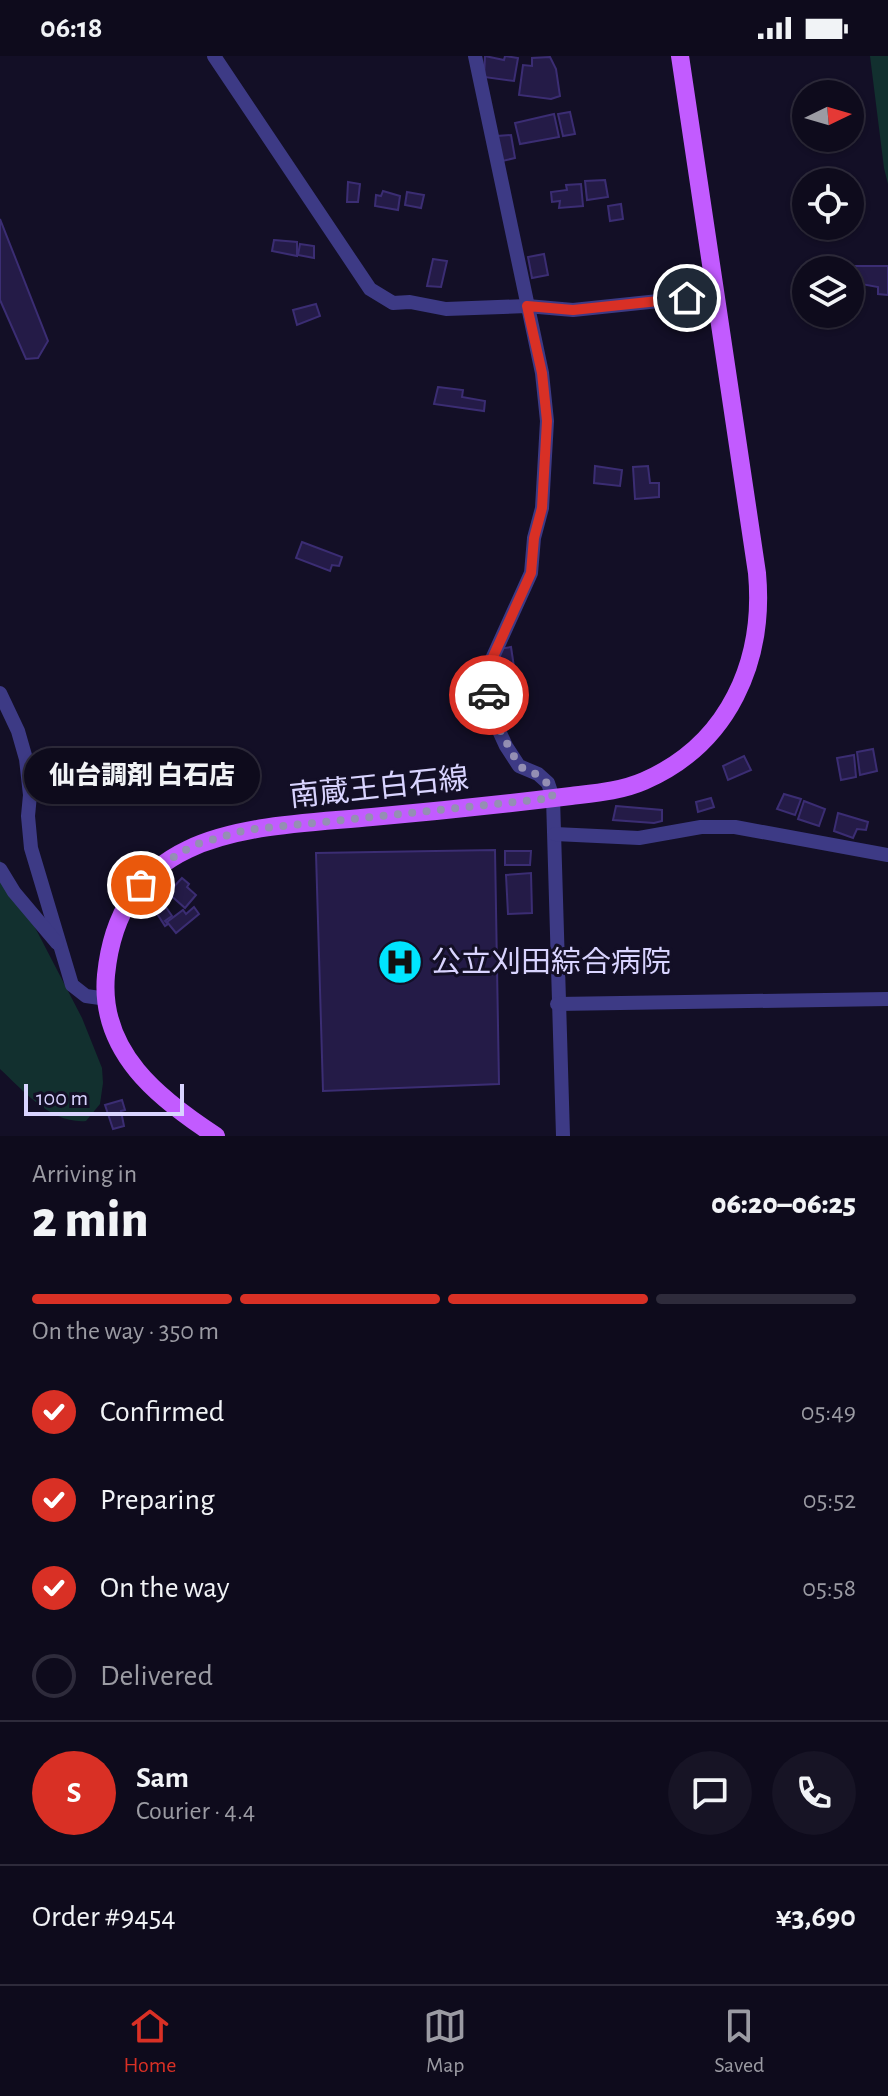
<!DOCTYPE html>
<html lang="en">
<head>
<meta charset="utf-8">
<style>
	:root { --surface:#0e0b1c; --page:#171425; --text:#f1f3f6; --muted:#9b9ba3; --line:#2e2b3b; --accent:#d93025 }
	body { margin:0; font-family:"Alegreya Sans","Noto Sans JP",sans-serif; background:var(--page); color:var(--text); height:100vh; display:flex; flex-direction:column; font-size:30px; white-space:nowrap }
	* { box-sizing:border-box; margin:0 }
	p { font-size:26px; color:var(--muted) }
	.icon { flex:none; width:44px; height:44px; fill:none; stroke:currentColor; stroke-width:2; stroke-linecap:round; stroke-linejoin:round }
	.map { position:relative; height:1080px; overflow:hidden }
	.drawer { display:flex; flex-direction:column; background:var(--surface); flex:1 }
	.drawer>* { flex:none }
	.needle { width:52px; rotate:85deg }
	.tools { position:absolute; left:792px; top:24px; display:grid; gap:16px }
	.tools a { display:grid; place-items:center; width:72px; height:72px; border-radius:50%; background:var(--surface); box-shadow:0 2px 6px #0004,0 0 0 2px var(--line); font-size:40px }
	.scale { position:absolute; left:24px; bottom:20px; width:160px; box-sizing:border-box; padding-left:8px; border:4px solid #d9d4ff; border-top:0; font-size:22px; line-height:28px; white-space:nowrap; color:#d9d4ff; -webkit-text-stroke:6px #130f26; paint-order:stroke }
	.pin { position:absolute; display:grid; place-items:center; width:68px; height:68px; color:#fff; margin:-34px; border:4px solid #fff; border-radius:50%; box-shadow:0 2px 8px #0007 }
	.courier { position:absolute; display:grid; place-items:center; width:80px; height:80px; margin:-40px; border:6px solid #d93025; border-radius:50%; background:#fff; color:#222; box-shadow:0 2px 10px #0007 }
	.bubble { position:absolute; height:56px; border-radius:28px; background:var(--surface); box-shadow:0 2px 6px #0004,0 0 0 2px var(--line); font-size:26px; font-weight:800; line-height:56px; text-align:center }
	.overview em { font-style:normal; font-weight:800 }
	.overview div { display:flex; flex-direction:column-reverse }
	.overview { display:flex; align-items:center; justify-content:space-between; height:136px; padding:0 32px }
	h1 { font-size:52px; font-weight:800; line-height:60px }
	.bar { display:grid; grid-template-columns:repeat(4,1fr); gap:12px 8px; align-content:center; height:96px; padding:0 32px }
	.bar i { height:10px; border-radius:6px; background:var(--line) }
	.bar .on { background:var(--accent) }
	.bar p { grid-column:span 4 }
	.line { display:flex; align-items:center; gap:20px; padding:0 32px; border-top:2px solid var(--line) }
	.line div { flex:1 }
	.round { display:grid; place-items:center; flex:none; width:84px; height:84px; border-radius:42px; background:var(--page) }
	ol { padding:0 32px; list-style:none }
	li { display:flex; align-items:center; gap:24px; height:88px }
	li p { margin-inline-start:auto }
	li .icon { padding:8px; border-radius:50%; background:var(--accent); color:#fff; stroke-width:4 }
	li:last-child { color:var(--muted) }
	li i { width:44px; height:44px; border:4px solid var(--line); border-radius:50% }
	.status { display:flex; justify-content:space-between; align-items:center; height:56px; padding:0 40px; background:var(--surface); direction:ltr }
	.status svg { height:22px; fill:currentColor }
	.menu { display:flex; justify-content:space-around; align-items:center; height:112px; border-top:2px solid var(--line); background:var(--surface); font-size:22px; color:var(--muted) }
	.menu a { display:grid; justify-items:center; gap:4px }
	.menu .on { color:var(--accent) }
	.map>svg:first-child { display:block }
</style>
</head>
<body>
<div class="status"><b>06:18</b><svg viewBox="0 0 49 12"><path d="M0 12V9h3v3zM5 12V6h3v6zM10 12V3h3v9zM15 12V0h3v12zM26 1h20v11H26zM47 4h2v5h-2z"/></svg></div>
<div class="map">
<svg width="888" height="1080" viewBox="0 0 888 1080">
	<rect width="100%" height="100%" fill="#130f26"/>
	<!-- green -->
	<g fill="#12302f">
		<path d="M 870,0 L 888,0 L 888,128 L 884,112 Z"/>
		<path d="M 0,804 L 82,962 L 102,1012 L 103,1027 L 100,1048 L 86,1065 C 51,1068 24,1035 0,1013 Z"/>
	</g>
	<!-- building -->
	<g fill="#241b47" stroke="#3b2d73" stroke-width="2">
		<path d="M 485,0 L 504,4 L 505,0 L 518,2 L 514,25 L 484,21 Z"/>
		<path d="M 550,1 L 556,13 L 560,40 L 551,43 L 519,39 L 523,9 L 532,10 L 532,2 Z"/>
		<path d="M 570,56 L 575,78 L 563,80 L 558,58 Z"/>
		<path d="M 554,58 L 559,81 L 520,88 L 515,67 Z"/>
		<path d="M 511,79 L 515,102 L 502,105 L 497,80 Z"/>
		<path d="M 605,124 L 608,141 L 587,144 L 585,125 Z"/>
		<path d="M 348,126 L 360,128 L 358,146 L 347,146 Z"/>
		<path d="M 581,128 L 583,150 L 559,152 L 560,145 L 552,146 L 551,136 L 567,134 L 566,129 Z"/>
		<path d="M 383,135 L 400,140 L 398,154 L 375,150 L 376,139 L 381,140 Z"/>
		<path d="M 407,136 L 424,139 L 421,152 L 405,149 Z"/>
		<path d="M 621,148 L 623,163 L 610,165 L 608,150 Z"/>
		<path d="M 0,163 L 48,285 L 38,302 L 26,303 L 0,244 Z"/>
		<path d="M 274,184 L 297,186 L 297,200 L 272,195 Z"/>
		<path d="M 300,188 L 314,190 L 314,202 L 298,199 Z"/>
		<path d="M 544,198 L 548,219 L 532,222 L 528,201 Z"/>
		<path d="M 433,203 L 447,205 L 441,231 L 427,230 Z"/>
		<path d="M 849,210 L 888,210 L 888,239 L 878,238 L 878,231 L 850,226 Z"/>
		<path d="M 316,248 L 320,260 L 297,269 L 293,254 Z"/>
		<path d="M 438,331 L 463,334 L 462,341 L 485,345 L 484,355 L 434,348 Z"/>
		<path d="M 595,410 L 622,414 L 620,430 L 594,427 Z"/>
		<path d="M 648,410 L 650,427 L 659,427 L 659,441 L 635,443 L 633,411 Z"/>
		<path d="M 302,486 L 342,501 L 339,510 L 332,509 L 330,515 L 296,502 Z"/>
		<path d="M 511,591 L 514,611 L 500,613 L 498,593 Z"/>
		<path d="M 873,693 L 877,715 L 860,719 L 857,696 Z"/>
		<path d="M 854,699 L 856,721 L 841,724 L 837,702 Z"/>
		<path d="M 744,700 L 751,714 L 728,724 L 723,710 Z"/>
		<path d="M 784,738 L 801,743 L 795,759 L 777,753 Z"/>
		<path d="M 711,742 L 714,751 L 698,756 L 696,746 Z"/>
		<path d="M 804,745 L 825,753 L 819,770 L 798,763 Z"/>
		<path d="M 616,750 L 662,754 L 662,765 L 654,767 L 613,764 Z"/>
		<path d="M 838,757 L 868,766 L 866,774 L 857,773 L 853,782 L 834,775 Z"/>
		<path d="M 495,794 L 499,1028 L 323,1035 L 316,797 Z"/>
		<path d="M 505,795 L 531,795 L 530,809 L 505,809 Z"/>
		<path d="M 531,817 L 532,857 L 508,858 L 506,819 Z"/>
		<path d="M 182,822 L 189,828 L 187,831 L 196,839 L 185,852 L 168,837 Z"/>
		<path d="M 163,847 L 172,860 L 165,865 L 168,868 L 165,870 L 154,853 Z"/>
		<path d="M 194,851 L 199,858 L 176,877 L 167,866 L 183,854 L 186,858 Z"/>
		<path d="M 122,1044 L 125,1054 L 121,1055 L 124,1070 L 113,1073 L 105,1049 Z"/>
	</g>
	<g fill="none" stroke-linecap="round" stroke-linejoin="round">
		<!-- minor -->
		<g stroke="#3d3a85" stroke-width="14">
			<path d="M 214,0 L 370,233 L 393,247 L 410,246 L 446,253 L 527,250 L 573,254 L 716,239"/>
			<path d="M 475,0 L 542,317 L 547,365 L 542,452 L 534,482 L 531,517 L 487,614 L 490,655 L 506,690 L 519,710 L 538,718 L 548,727 L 553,742 L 563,1080"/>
			<path d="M 0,637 L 18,675 L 26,703 L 30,739 L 28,760 L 31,792 L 72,929 L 86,940 L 107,943"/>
			<path d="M 555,778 L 639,782 L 701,771 L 735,771 L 888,799"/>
			<path d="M 0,813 L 14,836 L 57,887"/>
			<path d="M 557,948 L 888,943"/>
		</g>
		<!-- major -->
		<path stroke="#c25bff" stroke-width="18" d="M 216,1080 C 159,1043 99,996 106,919 C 121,768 257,772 372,761 C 439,755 505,748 571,740 C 596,737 621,735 644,725 C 729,688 765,605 757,517 L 680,0"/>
	</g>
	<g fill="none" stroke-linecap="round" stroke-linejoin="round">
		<!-- done -->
		<path stroke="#948fb3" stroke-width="8" stroke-dasharray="0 14.4" d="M 141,829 L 167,805 L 194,789 L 246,774 L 553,742 C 546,718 539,721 519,710 L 490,655 L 489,639"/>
		<!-- route -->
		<path stroke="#d93025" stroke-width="10" d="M 489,639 L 487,614 L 531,517 L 534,482 L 542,452 L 547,365 L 542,317 L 527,250 L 573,254 L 687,242"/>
	</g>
	<!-- icons -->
	<defs>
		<g id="hospital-disc" transform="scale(2.3)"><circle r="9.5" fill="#00e5ff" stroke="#130f26"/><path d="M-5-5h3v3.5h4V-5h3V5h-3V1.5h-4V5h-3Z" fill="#111"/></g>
	</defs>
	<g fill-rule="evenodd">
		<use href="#hospital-disc" x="400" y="906"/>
	</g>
	<g text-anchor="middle" stroke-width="6" stroke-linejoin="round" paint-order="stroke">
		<!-- street labels -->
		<g font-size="30" fill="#d9d4ff" stroke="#130f26">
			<text transform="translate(379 731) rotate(-6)" y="10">南蔵王白石線</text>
		</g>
		<!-- poi labels -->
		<g font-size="30" fill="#d9d4ff" stroke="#130f26" text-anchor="start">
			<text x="431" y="916">公立刈田綜合病院</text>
		</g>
	</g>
</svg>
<div class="tools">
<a><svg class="needle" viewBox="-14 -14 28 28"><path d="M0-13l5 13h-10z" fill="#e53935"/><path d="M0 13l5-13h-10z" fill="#9b9ba3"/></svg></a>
<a><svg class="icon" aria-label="locate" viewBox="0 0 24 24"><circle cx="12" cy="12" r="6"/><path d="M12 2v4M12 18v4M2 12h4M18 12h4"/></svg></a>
<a><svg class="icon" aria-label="layers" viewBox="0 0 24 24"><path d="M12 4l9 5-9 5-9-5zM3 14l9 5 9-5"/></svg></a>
</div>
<div class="scale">100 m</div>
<div class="pin" style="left:141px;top:829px;background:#ea580c"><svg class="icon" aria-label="bag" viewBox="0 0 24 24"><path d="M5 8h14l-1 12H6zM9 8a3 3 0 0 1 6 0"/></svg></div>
<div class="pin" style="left:687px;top:242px;background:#1f2937"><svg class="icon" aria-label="home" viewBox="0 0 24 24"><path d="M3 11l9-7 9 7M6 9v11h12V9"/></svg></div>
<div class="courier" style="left:489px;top:639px"><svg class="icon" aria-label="car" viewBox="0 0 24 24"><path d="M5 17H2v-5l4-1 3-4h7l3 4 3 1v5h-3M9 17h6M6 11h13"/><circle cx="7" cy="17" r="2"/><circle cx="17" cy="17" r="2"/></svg></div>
<div class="bubble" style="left:24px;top:692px;width:236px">仙台調剤 白石店</div>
</div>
<section class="drawer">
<div class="overview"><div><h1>2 min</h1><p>Arriving in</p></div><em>06:20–06:25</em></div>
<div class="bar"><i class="on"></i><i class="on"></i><i class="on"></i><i></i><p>On the way · 350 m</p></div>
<ol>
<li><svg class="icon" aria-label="check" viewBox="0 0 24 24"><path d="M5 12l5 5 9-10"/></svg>Confirmed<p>05:49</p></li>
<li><svg class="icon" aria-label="check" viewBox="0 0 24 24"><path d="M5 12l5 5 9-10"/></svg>Preparing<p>05:52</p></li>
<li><svg class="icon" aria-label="check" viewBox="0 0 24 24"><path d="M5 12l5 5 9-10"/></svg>On the way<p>05:58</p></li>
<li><i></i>Delivered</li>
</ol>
<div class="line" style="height:144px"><b class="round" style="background:var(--accent);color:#fff">S</b><div><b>Sam</b><p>Courier · 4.4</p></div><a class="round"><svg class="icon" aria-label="chat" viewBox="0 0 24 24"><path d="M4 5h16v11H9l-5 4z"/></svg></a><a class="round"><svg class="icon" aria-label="phone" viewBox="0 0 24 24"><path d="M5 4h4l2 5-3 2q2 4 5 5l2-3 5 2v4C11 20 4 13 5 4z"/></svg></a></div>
<div class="line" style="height:104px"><div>Order #9454</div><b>¥3,690</b></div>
</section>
<nav class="menu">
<a class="on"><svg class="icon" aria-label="home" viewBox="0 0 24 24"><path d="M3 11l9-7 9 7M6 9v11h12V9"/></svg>Home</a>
<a><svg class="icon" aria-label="map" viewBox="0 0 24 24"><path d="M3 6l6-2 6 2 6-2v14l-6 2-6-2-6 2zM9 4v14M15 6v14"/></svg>Map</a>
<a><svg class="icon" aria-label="saved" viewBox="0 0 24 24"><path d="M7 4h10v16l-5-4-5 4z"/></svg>Saved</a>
</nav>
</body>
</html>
